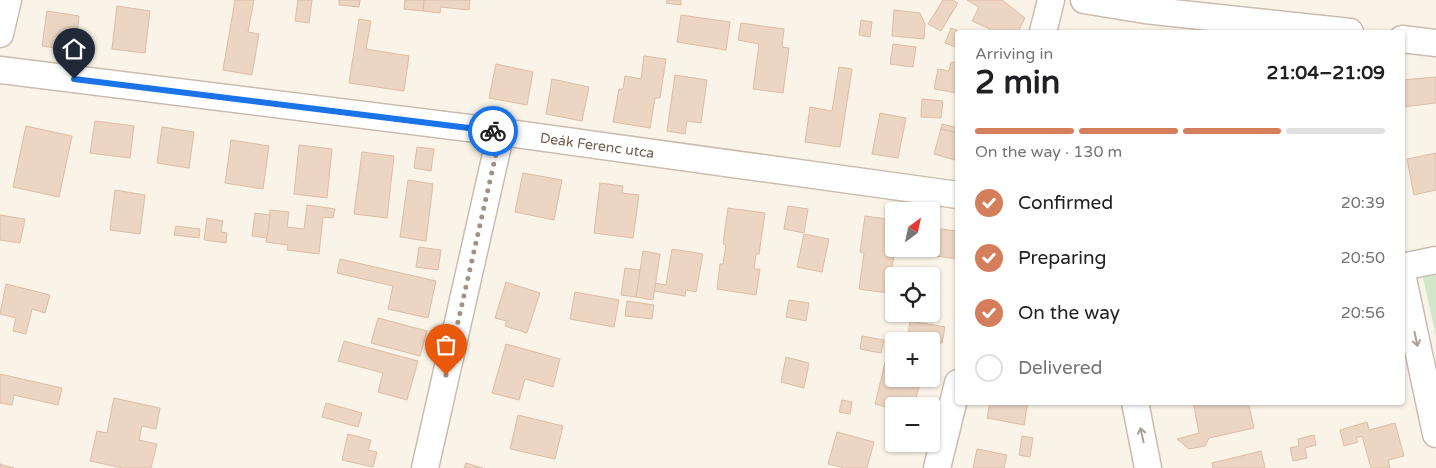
<!DOCTYPE html>
<html lang="en">
<head>
<meta charset="utf-8">
<style>
	:root { --surface:#fff; --page:#f2f2f2; --text:#202124; --muted:#757577; --line:#e0e0e0; --accent:#d57e5b }
	body { margin:0; font-family:"Varela Round",sans-serif; background:var(--page); color:var(--text); height:100vh; display:flex; flex-direction:column; font-size:19px; white-space:nowrap }
	* { box-sizing:border-box; margin:0 }
	p { font-size:16px; color:var(--muted) }
	.icon { flex:none; width:28px; height:28px; fill:none; stroke:currentColor; stroke-width:2; stroke-linecap:round; stroke-linejoin:round }
	.map { position:relative; flex:1; overflow:hidden }
	.drawer { position:absolute; left:955px; top:30px; width:450px; height:375px; display:flex; flex-direction:column; background:var(--surface); border-radius:5px; box-shadow:0 1px 4px #0004 }
	.drawer>* { flex:none }
	.needle { width:32px; rotate:33deg }
	.fabs { position:absolute; left:885px; top:202px; display:grid; gap:10px }
	.fabs a { display:grid; place-items:center; width:55px; height:55px; border-radius:5px; background:var(--surface); box-shadow:0 1px 4px #0004; font-size:25px }
	.pin { position:absolute; display:grid; place-items:center; width:42px; height:42px; color:#fff; margin:-51px -21px; border-radius:50% 50% 50% 0; rotate:-45deg; box-shadow:0 0 5px #0007 }
	.pin .icon { rotate:45deg }
	.courier { position:absolute; display:grid; place-items:center; width:50px; height:50px; margin:-25px; border:4px solid #1a73e8; border-radius:50%; background:#fff; color:#222; box-shadow:0 1px 6px #0007 }
	.summary em { font-style:normal; font-weight:700 }
	.summary div { display:flex; flex-direction:column-reverse }
	.summary { display:flex; align-items:center; justify-content:space-between; height:85px; padding:0 20px }
	h1 { font-size:32px; font-weight:700; line-height:38px }
	.bar { display:grid; grid-template-columns:repeat(4,1fr); gap:8px 5px; align-content:center; height:60px; padding:0 20px }
	.bar i { height:6px; border-radius:4px; background:var(--line) }
	.bar .on { background:var(--accent) }
	.bar p { grid-column:span 4 }
	ol { padding:0 20px; list-style:none }
	li { display:flex; align-items:center; gap:15px; height:55px }
	li p { margin-inline-start:auto }
	li .icon { padding:5px; border-radius:50%; background:var(--accent); color:#fff; stroke-width:4 }
	li:last-child { color:var(--muted) }
	li i { width:28px; height:28px; border:2px solid var(--line); border-radius:50% }
	.map>svg:first-child { display:block }
</style>
</head>
<body>
<div class="map">
<svg width="1436" height="468" viewBox="0 0 1436 468">
	<rect width="100%" height="100%" fill="#faf4e8"/>
	<!-- green -->
	<path fill="#d2e6c8" d="M 1436,246 L 1436,336 L 1417,251 Z"/>
	<!-- building -->
	<g fill="#ecd5c2" stroke="#ddbda5">
		<path d="M 235,0 L 254,0 L 248,32 L 259,34 L 252,75 L 223,70 Z"/>
		<path d="M 298,0 L 312,0 L 309,23 L 295,21 Z"/>
		<path d="M 339,0 L 360,0 L 359,7 L 339,5 Z"/>
		<path d="M 405,0 L 424,0 L 423,11 L 404,9 Z"/>
		<path d="M 424,0 L 470,0 L 469,10 L 441,7 L 440,13 L 423,11 Z"/>
		<path d="M 667,0 L 681,0 L 681,5 L 666,3 Z"/>
		<path d="M 943,0 L 952,0 L 958,3 L 941,31 L 928,24 Z"/>
		<path d="M 967,0 L 1002,0 L 1025,18 L 1018,32 L 988,32 L 990,29 L 972,21 L 979,7 Z"/>
		<path d="M 117,6 L 150,11 L 145,53 L 112,49 Z"/>
		<path d="M 894,10 L 920,13 L 925,24 L 924,39 L 892,36 Z"/>
		<path d="M 47,11 L 79,16 L 75,51 L 42,46 Z"/>
		<path d="M 681,15 L 730,22 L 726,50 L 677,42 Z"/>
		<path d="M 359,19 L 371,21 L 366,49 L 409,56 L 404,91 L 349,83 Z"/>
		<path d="M 861,20 L 872,22 L 870,37 L 859,35 Z"/>
		<path d="M 741,23 L 784,29 L 782,47 L 789,48 L 783,93 L 753,89 L 759,44 L 738,40 Z"/>
		<path d="M 951,28 L 961,32 L 958,32 L 958,48 L 945,43 Z"/>
		<path d="M 893,44 L 916,47 L 913,67 L 890,64 Z"/>
		<path d="M 644,56 L 666,59 L 660,98 L 655,98 L 650,128 L 613,122 L 619,89 L 623,89 L 625,76 L 641,79 Z"/>
		<path d="M 951,62 L 958,63 L 958,93 L 934,89 L 938,69 L 949,71 Z"/>
		<path d="M 496,64 L 533,72 L 527,105 L 489,98 Z"/>
		<path d="M 839,67 L 852,69 L 840,147 L 805,142 L 810,107 L 832,111 Z"/>
		<path d="M 675,75 L 707,80 L 701,123 L 687,121 L 685,134 L 667,131 Z"/>
		<path d="M 1436,77 L 1436,103 L 1402,107 L 1402,80 Z"/>
		<path d="M 552,79 L 589,87 L 582,121 L 546,114 Z"/>
		<path d="M 922,99 L 943,101 L 941,118 L 921,117 Z"/>
		<path d="M 880,113 L 906,118 L 898,158 L 872,154 Z"/>
		<path d="M 95,121 L 134,126 L 130,158 L 90,153 Z"/>
		<path d="M 942,124 L 958,128 L 958,133 L 941,129 Z"/>
		<path d="M 26,126 L 72,136 L 59,197 L 13,187 Z"/>
		<path d="M 162,127 L 194,132 L 189,168 L 157,163 Z"/>
		<path d="M 941,129 L 958,133 L 958,161 L 934,154 Z"/>
		<path d="M 231,140 L 269,146 L 263,189 L 225,183 Z"/>
		<path d="M 299,145 L 332,149 L 327,198 L 294,194 Z"/>
		<path d="M 417,147 L 434,149 L 431,171 L 414,168 Z"/>
		<path d="M 362,152 L 394,156 L 387,218 L 354,214 Z"/>
		<path d="M 1436,153 L 1436,190 L 1414,195 L 1407,159 Z"/>
		<path d="M 523,173 L 562,180 L 554,220 L 515,212 Z"/>
		<path d="M 408,180 L 433,184 L 426,241 L 400,237 Z"/>
		<path d="M 600,183 L 623,186 L 622,193 L 639,195 L 633,238 L 594,233 Z"/>
		<path d="M 115,190 L 145,195 L 140,234 L 110,230 Z"/>
		<path d="M 307,205 L 335,209 L 333,218 L 323,217 L 319,254 L 287,250 L 288,245 L 266,242 L 270,210 L 289,212 L 287,227 L 304,229 Z"/>
		<path d="M 788,206 L 808,209 L 804,233 L 784,229 Z"/>
		<path d="M 728,208 L 765,213 L 759,254 L 756,254 L 754,269 L 760,269 L 756,295 L 717,289 L 720,264 L 723,264 L 726,245 L 723,244 Z"/>
		<path d="M 255,213 L 270,215 L 267,238 L 252,236 Z"/>
		<path d="M 0,215 L 25,219 L 20,243 L 0,240 Z"/>
		<path d="M 865,216 L 894,220 L 895,249 L 888,293 L 859,289 L 864,253 L 860,252 Z"/>
		<path d="M 207,218 L 223,221 L 221,232 L 227,233 L 226,243 L 204,240 Z"/>
		<path d="M 176,226 L 200,229 L 199,238 L 174,235 Z"/>
		<path d="M 931,228 L 958,231 L 958,259 L 912,253 L 913,249 L 931,249 Z"/>
		<path d="M 804,234 L 829,239 L 822,272 L 797,267 Z"/>
		<path d="M 419,247 L 441,250 L 438,270 L 416,267 Z"/>
		<path d="M 672,249 L 703,254 L 696,292 L 686,290 L 685,296 L 654,291 L 655,283 L 666,285 Z"/>
		<path d="M 643,251 L 660,254 L 653,300 L 636,297 Z"/>
		<path d="M 340,259 L 436,281 L 428,318 L 388,309 L 393,286 L 337,273 Z"/>
		<path d="M 625,268 L 640,270 L 636,297 L 621,295 Z"/>
		<path d="M 506,282 L 540,293 L 527,333 L 505,326 L 507,321 L 495,318 Z"/>
		<path d="M 6,284 L 50,295 L 45,313 L 32,309 L 26,334 L 13,331 L 16,318 L 0,314 Z"/>
		<path d="M 575,292 L 619,300 L 614,327 L 570,319 Z"/>
		<path d="M 789,300 L 809,303 L 806,321 L 786,317 Z"/>
		<path d="M 627,301 L 654,305 L 652,319 L 625,316 Z"/>
		<path d="M 378,318 L 427,331 L 420,356 L 371,343 Z"/>
		<path d="M 910,321 L 945,327 L 942,343 L 908,336 Z"/>
		<path d="M 862,336 L 884,340 L 881,353 L 860,349 Z"/>
		<path d="M 344,341 L 418,361 L 407,400 L 378,392 L 383,373 L 338,361 Z"/>
		<path d="M 506,344 L 560,359 L 553,387 L 525,379 L 519,400 L 492,393 Z"/>
		<path d="M 786,357 L 809,363 L 804,388 L 781,382 Z"/>
		<path d="M 886,359 L 894,361 L 894,379 L 921,379 L 914,406 L 901,402 L 900,406 L 894,406 L 894,409 L 875,404 Z"/>
		<path d="M 0,374 L 62,388 L 58,405 L 14,395 L 12,405 L 0,403 Z"/>
		<path d="M 114,398 L 160,408 L 156,429 L 142,426 L 139,440 L 157,444 L 151,468 L 123,468 L 90,461 L 97,431 L 107,433 Z"/>
		<path d="M 842,400 L 852,402 L 850,414 L 839,412 Z"/>
		<path d="M 990,402 L 1028,402 L 1024,425 L 987,418 Z"/>
		<path d="M 1193,402 L 1248,402 L 1254,428 L 1209,438 L 1205,446 L 1189,449 L 1177,439 L 1199,433 Z"/>
		<path d="M 326,403 L 362,413 L 358,427 L 322,417 Z"/>
		<path d="M 518,415 L 563,426 L 555,459 L 510,449 Z"/>
		<path d="M 1367,422 L 1369,430 L 1395,423 L 1404,456 L 1388,460 L 1390,468 L 1371,468 L 1362,436 L 1356,438 L 1358,442 L 1344,446 L 1340,430 Z"/>
		<path d="M 837,432 L 874,442 L 867,468 L 845,468 L 828,464 Z"/>
		<path d="M 348,434 L 371,440 L 368,450 L 377,452 L 373,467 L 342,460 Z"/>
		<path d="M 1314,435 L 1316,445 L 1305,448 L 1307,458 L 1293,461 L 1290,448 L 1299,446 L 1298,439 Z"/>
		<path d="M 1022,436 L 1033,438 L 1030,457 L 1019,455 Z"/>
		<path d="M 977,449 L 1007,455 L 1004,468 L 973,468 Z"/>
		<path d="M 1261,451 L 1265,468 L 1213,468 L 1212,463 Z"/>
		<path d="M 466,463 L 483,468 L 464,468 Z"/>
		<path d="M 0,464 L 14,468 L 0,468 Z"/>
	</g>
	<g fill="none" stroke-linecap="round" stroke-linejoin="round">
		<!-- minor casing -->
		<g stroke="#cbbcaf" stroke-width="29">
			<g id="minor">
				<path d="M 1084,0 L 1145,10 L 1350,32"/>
				<path d="M 1043,32 L 1051,0"/>
				<path d="M 0,34 L 8,0"/>
				<path d="M 1402,39 L 1436,43"/>
				<path id="s1" d="M 0,70 L 501,132 L 958,195"/>
				<path d="M 1402,267 L 1436,260"/>
				<path d="M 1402,274 L 1436,434"/>
				<path d="M 1135,402 L 1148,468"/>
				<path d="M 425,468 L 501,132"/>
				<path d="M 937,468 L 958,383"/>
			</g>
		</g>
		<!-- minor -->
		<use href="#minor" stroke="#fff" stroke-width="26"/>
	</g>
	<!-- one-way arrows -->
	<defs><path id="oneway-shaft" d="M-6 0H5M1.5-3L5.5 0L1.5 3" fill="none" stroke-width="1.6" stroke-linecap="round" stroke-linejoin="round" transform="scale(1.25)"/></defs>
	<g stroke="#aa9e95">
		<use href="#oneway-shaft" transform="translate(1416 339) rotate(78)"/>
		<use href="#oneway-shaft" transform="translate(1142 435) rotate(-102)"/>
	</g>
	<g fill="none" stroke-linecap="round" stroke-linejoin="round">
		<!-- done -->
		<path stroke="#a19285" stroke-width="5" stroke-dasharray="0 9" d="M 446,375 L 501,132 L 493,131"/>
		<!-- route -->
		<path stroke="#1a73e8" stroke-width="6" d="M 74,79 L 493,131"/>
	</g>
	<g text-anchor="middle" stroke-width="5" stroke-linejoin="round" paint-order="stroke">
		<!-- street labels -->
		<g font-size="14" fill="#715d4f" stroke="#fdf8ee">
			<text dy="5" stroke="none"><textPath href="#s1" startOffset="602">Deák Ferenc utca</textPath></text>
		</g>
	</g>
</svg>
<div class="fabs">
<a><svg class="needle" viewBox="-14 -14 28 28"><path d="M0-13l5 13h-10z" fill="#e53935"/><path d="M0 13l5-13h-10z" fill="#757577"/></svg></a>
<a><svg class="icon" aria-label="locate" viewBox="0 0 24 24"><circle cx="12" cy="12" r="6"/><path d="M12 2v4M12 18v4M2 12h4M18 12h4"/></svg></a>
<a>+</a>
<a>−</a>
</div>
<div class="pin" style="left:446px;top:375px;background:#ea580c"><svg class="icon" aria-label="bag" viewBox="0 0 24 24"><path d="M5 8h14l-1 12H6zM9 8a3 3 0 0 1 6 0"/></svg></div>
<div class="pin" style="left:74px;top:79px;background:#1f2937"><svg class="icon" aria-label="home" viewBox="0 0 24 24"><path d="M3 11l9-7 9 7M6 9v11h12V9"/></svg></div>
<div class="courier" style="left:493px;top:131px"><svg class="icon" aria-label="bike" viewBox="0 0 24 24"><circle cx="6" cy="16" r="4"/><circle cx="18" cy="16" r="4"/><path d="M6 16l4-8h5l3 8M10 8l3 8H6M13 5h3"/></svg></div>
<section class="drawer">
<div class="summary"><div><h1>2 min</h1><p>Arriving in</p></div><em>21:04–21:09</em></div>
<div class="bar"><i class="on"></i><i class="on"></i><i class="on"></i><i></i><p>On the way · 130 m</p></div>
<ol>
<li><svg class="icon" aria-label="check" viewBox="0 0 24 24"><path d="M5 12l5 5 9-10"/></svg>Confirmed<p>20:39</p></li>
<li><svg class="icon" aria-label="check" viewBox="0 0 24 24"><path d="M5 12l5 5 9-10"/></svg>Preparing<p>20:50</p></li>
<li><svg class="icon" aria-label="check" viewBox="0 0 24 24"><path d="M5 12l5 5 9-10"/></svg>On the way<p>20:56</p></li>
<li><i></i>Delivered</li>
</ol>
</section>
</div>
</body>
</html>
